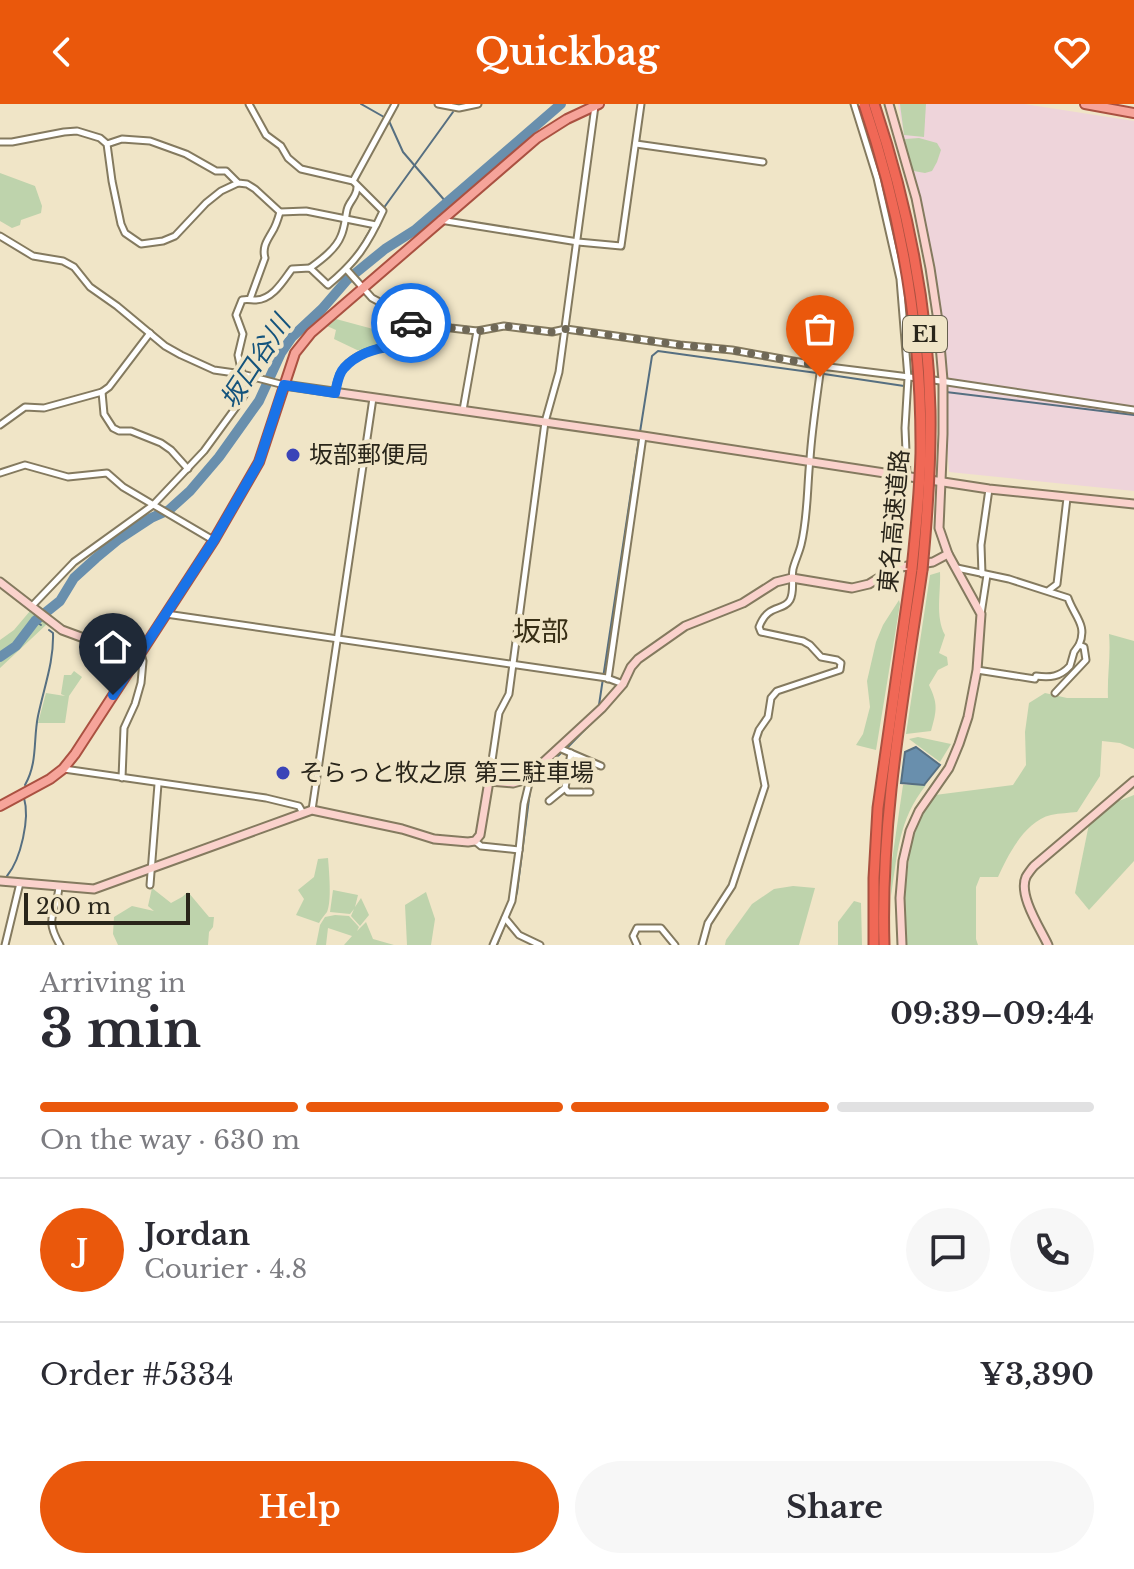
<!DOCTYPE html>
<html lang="en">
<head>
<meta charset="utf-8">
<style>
	:root { --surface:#fff; --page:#f7f7f7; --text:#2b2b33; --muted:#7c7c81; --line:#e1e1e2; --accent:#ea580c }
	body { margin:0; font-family:"Libre Baskerville","Noto Sans JP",serif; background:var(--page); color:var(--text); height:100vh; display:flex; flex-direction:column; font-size:30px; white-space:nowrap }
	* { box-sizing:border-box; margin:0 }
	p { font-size:26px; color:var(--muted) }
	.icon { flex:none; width:44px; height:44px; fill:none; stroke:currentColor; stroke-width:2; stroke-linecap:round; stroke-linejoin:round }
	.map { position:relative; height:841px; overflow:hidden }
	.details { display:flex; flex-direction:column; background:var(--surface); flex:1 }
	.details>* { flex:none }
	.scale { position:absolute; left:24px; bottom:20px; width:166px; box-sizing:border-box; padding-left:8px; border:4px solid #29251a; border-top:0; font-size:22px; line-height:28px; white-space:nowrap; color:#29251a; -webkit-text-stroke:6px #f0e5c7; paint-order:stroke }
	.pin { position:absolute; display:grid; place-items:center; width:68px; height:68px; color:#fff; margin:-82px -34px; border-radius:50% 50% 50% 0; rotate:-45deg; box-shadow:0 0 8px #0007 }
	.pin .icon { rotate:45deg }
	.courier { position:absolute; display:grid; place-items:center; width:80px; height:80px; margin:-40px; border:6px solid #1a73e8; border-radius:50%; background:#fff; color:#222; box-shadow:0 2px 10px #0007 }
	.head em { font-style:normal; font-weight:800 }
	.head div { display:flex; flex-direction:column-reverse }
	.head { display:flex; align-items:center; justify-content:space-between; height:136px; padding:0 40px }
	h1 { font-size:52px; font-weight:800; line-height:60px }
	.bar { display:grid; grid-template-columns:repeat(4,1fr); gap:12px 8px; align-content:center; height:96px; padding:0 40px }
	.bar i { height:10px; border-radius:6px; background:var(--line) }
	.bar .current { background:var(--accent) }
	.bar p { grid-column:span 4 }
	.line { display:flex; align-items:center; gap:20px; padding:0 40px; border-top:2px solid var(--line) }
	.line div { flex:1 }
	.round { display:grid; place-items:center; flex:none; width:84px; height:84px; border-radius:42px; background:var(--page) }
	.primary-button { display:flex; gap:16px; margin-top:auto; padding:16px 40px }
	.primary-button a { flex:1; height:92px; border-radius:48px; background:var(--accent); color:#fff; font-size:32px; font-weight:800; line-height:92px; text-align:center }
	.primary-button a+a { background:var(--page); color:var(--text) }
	header { display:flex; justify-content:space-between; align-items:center; height:104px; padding:0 40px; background:var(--accent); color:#fff; font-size:36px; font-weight:800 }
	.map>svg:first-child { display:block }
</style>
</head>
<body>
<header><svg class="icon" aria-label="back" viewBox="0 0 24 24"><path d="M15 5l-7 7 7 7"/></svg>Quickbag<svg class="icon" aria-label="heart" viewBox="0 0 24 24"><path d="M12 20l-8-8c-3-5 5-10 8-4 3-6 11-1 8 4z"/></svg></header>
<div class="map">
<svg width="1134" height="841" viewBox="0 0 1134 841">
	<rect width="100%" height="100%" fill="#f0e5c7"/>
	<!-- industrial -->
	<path fill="#eed4da" d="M 898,0 L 1024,0 L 1134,17 L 1134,387 L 949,368 L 943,276 L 921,120 Z"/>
	<!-- green -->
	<g fill="#bed3ac">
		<path d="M 900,0 L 926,0 L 924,33 L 904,31 Z"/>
		<path d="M 919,34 L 937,39 L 941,46 L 937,58 L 932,67 L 925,69 L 908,66 L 905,35 Z"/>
		<path d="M 0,69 L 35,82 L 42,102 L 41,109 L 21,116 L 20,121 L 12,124 L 0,117 Z"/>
		<path d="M 388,203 L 412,216 L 391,243 L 367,248 L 357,246 L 334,235 L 336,226 L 327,222 L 336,215 L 373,225 Z"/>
		<path d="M 940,468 C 941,489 935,512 945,531 L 939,549 L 947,553 L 948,561 L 938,566 L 929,581 C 938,600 937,606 931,627 L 906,630 L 930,471 Z"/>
		<path d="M 899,496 L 900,500 L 876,646 L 856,641 L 863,630 L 870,603 L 867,577 L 876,538 L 883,521 Z"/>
		<path d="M 30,507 L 47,520 L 0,564 L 0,536 L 14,526 Z"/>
		<path d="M 1109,530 L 1134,537 L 1134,645 L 1120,639 L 1102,637 L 1100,672 L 1077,708 C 1069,709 1060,709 1051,711 C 1025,717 1008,751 998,773 L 980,773 L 976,783 L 976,835 L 978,841 L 907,841 L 903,800 L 911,740 L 923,707 L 935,691 L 1013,681 L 1026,661 L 1025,628 L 1029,599 L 1045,589 L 1067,594 L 1108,594 C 1107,572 1111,552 1109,530 Z"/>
		<path d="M 74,567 L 82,573 L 69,592 L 65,619 L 38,619 L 46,589 L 65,592 L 61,590 L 64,571 L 71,571 Z"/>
		<path d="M 918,633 L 951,640 L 940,658 L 909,635 Z"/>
		<path d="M 903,681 L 926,681 C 898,717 898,748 891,792 L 891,763 Z"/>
		<path d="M 1134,691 L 1134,757 L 1089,806 L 1075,789 L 1089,720 L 1116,698 Z"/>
		<path d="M 328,754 C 329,767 332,797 327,808 C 324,812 321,815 319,819 L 296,811 L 304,795 L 298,786 L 314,773 L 318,755 Z"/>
		<path d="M 793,782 L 815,784 L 799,841 L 725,841 L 726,836 L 752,800 L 774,785 Z"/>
		<path d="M 152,784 L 171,799 L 182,793 L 188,788 L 209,813 L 214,813 L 213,823 L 209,828 L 208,841 L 118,841 L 113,830 L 114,813 L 132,802 L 154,807 L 148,802 Z"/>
		<path d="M 333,786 L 358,791 L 355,803 L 361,794 L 369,811 L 360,822 L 351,812 L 354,805 L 350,810 L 330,808 Z"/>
		<path d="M 426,788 L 435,815 L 431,841 L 407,841 L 405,801 Z"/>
		<path d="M 854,797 L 861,799 L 862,841 L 838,841 L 838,818 Z"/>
		<path d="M 335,811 L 349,812 L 359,823 L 357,827 L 366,818 L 373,835 L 394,841 L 344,841 L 352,832 L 328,824 L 326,841 L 316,841 L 320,821 L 325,813 Z"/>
	</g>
	<!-- water -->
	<path fill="#698fad" stroke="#566f81" stroke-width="2" d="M 916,643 L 940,661 L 924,681 L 901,679 L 905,648 Z"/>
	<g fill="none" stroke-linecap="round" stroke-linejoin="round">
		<!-- stream -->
		<g stroke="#566f81" stroke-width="2">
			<path d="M 361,0 L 384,13"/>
			<path d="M 458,1 L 461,0"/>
			<path d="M 389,17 L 403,48 L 446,98"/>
			<path d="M 383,105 L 453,8"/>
			<path d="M 356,150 L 373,121"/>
			<path d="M 344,173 L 347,176"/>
			<path d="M 824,270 L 904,282"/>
			<path d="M 946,288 L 1134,311"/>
			<path d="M 640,328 L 652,252 L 658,247 L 817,269"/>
			<path d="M 35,517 L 41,521"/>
			<path d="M 599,601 L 639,335"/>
			<path d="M 567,644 L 596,614"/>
			<path d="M 530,680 L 562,648"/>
			<path d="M 25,681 C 38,658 33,636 38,612 C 44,583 54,558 53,529 L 49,526"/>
			<path d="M 7,772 C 21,755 30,714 24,694"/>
			<path d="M 515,795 L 517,788 L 530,687"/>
			<path d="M 497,841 L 505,820"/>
		</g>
		<!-- river -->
		<path stroke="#698fad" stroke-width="10" d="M 0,553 L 16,542 L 35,517 L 60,497 L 74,474 L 96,454 L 119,435 L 151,414 L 169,406 L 190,387 L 219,353 L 259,297 L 281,249 L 292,233 L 322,205 L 347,176 L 385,145 L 415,126 L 561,0"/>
		<!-- street casing -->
		<g stroke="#847a5f" stroke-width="9">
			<g id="street">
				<path d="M 438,0 L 459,4 L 478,0"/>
				<path d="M 854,0 L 877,74 L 900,175 L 908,274 L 905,324 L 907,372"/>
				<path d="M 0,38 L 12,38 L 64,28 L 77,27 L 100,34 L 107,40 L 112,77 L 121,120 L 125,129 L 141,140 L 163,137 L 175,132 L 206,99 L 221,87 L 238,79"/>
				<path d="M 107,40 L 122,35 L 150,37 L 186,50 L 216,67 L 226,67 L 238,79 L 247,80 L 255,85 L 280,108 L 306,107 L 376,121"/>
				<path d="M 636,40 L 763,58"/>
				<path d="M 353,77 L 395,0"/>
				<path d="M 440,116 L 578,138 L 621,142 L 641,0"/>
				<path d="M 0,132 L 33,152 L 63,157 L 74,163 L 90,183 L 117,202 L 165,242 L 181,251 L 214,266 L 242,270 L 284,281"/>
				<path d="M 310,164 C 321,156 336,145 341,132 C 345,123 345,115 347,106 C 349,97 357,93 357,83"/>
				<path d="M 347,166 L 372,194 L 413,216 L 451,224 L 477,227 L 504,222 L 552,228 L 566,225 L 680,241 L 732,246 L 821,262 L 917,274"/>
				<path d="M 250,195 L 265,154 C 262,143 267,137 272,128 C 276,122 278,115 280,108"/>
				<path d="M 242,270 L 238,251 L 243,230 L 236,211 L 242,196 C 247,195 251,196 256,196 C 273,195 283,177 292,165 L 310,164 L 328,181 C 356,158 368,140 383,107 L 353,77 L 301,65 L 288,54 L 281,42 L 266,31 L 249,0"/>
				<path d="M 927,275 L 1134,306"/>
				<path d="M 102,288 L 104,310 L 113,324 L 119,327 L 131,327 L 161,339 L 171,346 L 188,365"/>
				<path d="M 335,289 C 336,282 338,275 340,270 C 349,252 374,244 391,243 L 413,216"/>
				<path d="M 463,306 L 477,227"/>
				<path d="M 0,321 L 25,303 L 44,304 L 102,288 L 109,283 L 150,229"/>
				<path d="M 0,369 L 25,361 L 68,373 L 107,369 L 123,383 L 213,436"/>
				<path d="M 957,464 L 1009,475 L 1068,494 C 1074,512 1088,521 1079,541 L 1084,543 L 1086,556 L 1055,589"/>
				<path d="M 982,470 L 981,441 L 989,385"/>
				<path d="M 1049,486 L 1057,480 L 1067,394"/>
				<path d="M 31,503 L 74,458 L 153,401 L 204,347 L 242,295 L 255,272"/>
				<path d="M 166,510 L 607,574 L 623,580"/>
				<path d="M 981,510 L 987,471"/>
				<path d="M 977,566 L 1035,575 L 1036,572 C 1050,574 1060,573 1070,562 L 1074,548 L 1079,541"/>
				<path d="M 608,575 L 643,332"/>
				<path d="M 559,644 L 601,662"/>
				<path d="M 571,649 L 565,684 L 568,688 L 590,688"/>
				<path d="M 64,665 L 266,694 L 299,702 L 303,709"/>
				<path d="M 122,674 L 124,624 L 135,600 L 141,579 L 143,557 L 141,549"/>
				<path d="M 489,677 L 499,609 L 509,590 L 545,318 L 559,268 L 595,2"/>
				<path d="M 549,697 L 565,684"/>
				<path d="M 312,706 L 373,294"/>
				<path d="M 475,737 L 481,742 L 519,746"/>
				<path d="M 150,781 L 158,680"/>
				<path d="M 59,782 C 57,811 43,812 60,841"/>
				<path d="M 505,814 L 519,831 L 540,841"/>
				<path d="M 5,841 L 20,779"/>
				<path d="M 493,841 L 512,797 L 519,746 L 524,700 L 531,671"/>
				<path d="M 637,841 L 633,832 L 637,824 L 661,824 L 675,841"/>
				<path d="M 702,841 L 708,819 L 732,782 L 765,682 L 756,635 L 759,626 L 768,613 L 771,594 L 777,587 L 840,566 L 841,559 L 837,556 L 821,553 L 810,541 L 803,537 L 761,528 L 759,523 C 768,499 783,508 790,496 C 795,486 791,475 793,465 C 795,457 799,449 801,441 C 808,413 807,383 810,355 C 812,324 817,293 821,262"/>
			</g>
		</g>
		<!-- secondary casing -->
		<g stroke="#847a5f" stroke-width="11">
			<g id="secondary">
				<path d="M 889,0 L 916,94 L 930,164 L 938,217 L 943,276 L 943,330 L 939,424 L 948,450 L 981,510 L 977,566 L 968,613 L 959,640 L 949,664 L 919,707 L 910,727 L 903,757 L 900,794 L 902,841"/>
				<path d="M 284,281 L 643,332 L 989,385 L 1134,400"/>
				<path d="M 0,478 L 62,526 L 138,554"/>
				<path d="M 0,777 L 94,785 L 312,706 L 402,725 L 434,735 L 468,738 L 475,737 L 480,731 L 489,677 L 513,679 L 524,676 L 602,604 L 623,580 L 631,563 L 638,555 L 685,522 L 743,499 L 776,478 L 792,474 L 852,484 L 869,480 L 895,464 L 933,458 L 948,450"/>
				<path d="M 1048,841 C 1040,824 1018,791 1026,773 C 1027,771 1032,764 1034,762 L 1134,677"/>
			</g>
		</g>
		<!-- primary casing -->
		<g stroke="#aa5141" stroke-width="12">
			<g id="primary">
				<path d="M 1085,0 L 1134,9"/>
				<path d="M 0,702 L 50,675 L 63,665 L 75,650 L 214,436 L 259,358 L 295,249 L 311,229 L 537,34 L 567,15 L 599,0"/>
			</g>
		</g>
		<!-- highway casing -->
		<g stroke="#aa5141" stroke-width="13">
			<g id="highway">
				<path d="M 874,841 L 874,774 L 878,704 L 912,465"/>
				<path d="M 884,841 C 880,715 904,590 922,466"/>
			</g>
		</g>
		<!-- street -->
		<use href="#street" stroke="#fff" stroke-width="5"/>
		<!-- secondary -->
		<use href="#secondary" stroke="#fad2cc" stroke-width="7"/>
		<!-- primary -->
		<use href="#primary" stroke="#f6a49a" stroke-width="8"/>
		<!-- highway -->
		<use href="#highway" stroke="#f06856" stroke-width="9"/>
		<!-- highway-bridge casing -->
		<g stroke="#aa5141" stroke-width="13" stroke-linecap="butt">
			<g id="highway-bridge">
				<path d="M 864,0 C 902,112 922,230 921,349 C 920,388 916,427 912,465"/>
				<path d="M 874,0 C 907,99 928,202 930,306 C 931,360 927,413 922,466"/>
			</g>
		</g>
		<!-- highway-bridge -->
		<use href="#highway-bridge" stroke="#f06856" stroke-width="9"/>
	</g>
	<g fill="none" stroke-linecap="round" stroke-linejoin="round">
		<!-- done -->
		<path stroke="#6f6857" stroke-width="8" stroke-dasharray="0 14.4" d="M 411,219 L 413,216 L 451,224 L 477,227 L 504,222 L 552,228 L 566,225 L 680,241 L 732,246 L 821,262 L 820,273"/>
		<!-- route -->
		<path stroke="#1a73e8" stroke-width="10" d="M 113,591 L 214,436 L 259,358 L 284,281 L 335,289 C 337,281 338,270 344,264 C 356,251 374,244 391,243 L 411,219"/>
	</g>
	<!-- markers -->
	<g fill="#3a44b8" stroke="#f0e5c7" stroke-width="3">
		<circle cx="293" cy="351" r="8"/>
		<circle cx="283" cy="669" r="8"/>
	</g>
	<g text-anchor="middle" stroke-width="8" stroke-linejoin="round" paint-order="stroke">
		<!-- shield labels -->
		<rect fill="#f0e5c7" stroke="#655f4e" stroke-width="2" x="903" y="212" width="44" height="36" rx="6"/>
		<g font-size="22" font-weight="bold" fill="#29251a">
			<text x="925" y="238">E1</text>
		</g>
		<!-- poi labels -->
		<g font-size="24" fill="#29251a" stroke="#f0e5c7" text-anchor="start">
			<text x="309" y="359">坂部郵便局</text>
			<text x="299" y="677">そらっと牧之原 第三駐車場</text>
		</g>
		<!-- street labels -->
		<g font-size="24" fill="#29251a" stroke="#f0e5c7">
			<text transform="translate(894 417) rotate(-85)" y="8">東名高速道路</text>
		</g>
		<!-- water labels -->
		<g font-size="26" font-style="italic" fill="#14537c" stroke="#f0e5c7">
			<text transform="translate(255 258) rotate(-57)" y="9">坂口谷川</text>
		</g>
		<!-- quarter labels -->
		<g font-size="28" fill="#372e15" stroke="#f0e5c7">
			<text x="541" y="537">坂部</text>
		</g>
	</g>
</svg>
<div class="scale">200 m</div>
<div class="pin" style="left:820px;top:273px;background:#ea580c"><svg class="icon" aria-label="bag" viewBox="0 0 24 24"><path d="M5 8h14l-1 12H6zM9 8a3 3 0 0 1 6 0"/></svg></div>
<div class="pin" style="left:113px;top:591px;background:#1f2937"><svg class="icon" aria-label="home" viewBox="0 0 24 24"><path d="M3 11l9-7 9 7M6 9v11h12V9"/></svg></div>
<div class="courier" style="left:411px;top:219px"><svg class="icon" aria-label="car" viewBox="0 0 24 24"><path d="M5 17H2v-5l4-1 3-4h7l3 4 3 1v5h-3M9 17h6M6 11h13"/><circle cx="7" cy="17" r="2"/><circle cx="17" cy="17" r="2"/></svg></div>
</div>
<section class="details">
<div class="head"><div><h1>3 min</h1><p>Arriving in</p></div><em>09:39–09:44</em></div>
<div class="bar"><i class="current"></i><i class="current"></i><i class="current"></i><i></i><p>On the way · 630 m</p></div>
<div class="line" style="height:144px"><b class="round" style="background:var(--accent);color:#fff">J</b><div><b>Jordan</b><p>Courier · 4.8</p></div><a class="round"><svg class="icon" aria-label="chat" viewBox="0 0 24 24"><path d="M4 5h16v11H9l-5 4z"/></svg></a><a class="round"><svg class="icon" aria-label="phone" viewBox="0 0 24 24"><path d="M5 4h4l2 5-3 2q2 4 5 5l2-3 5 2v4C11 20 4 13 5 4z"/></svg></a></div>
<div class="line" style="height:104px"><div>Order #5334</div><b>¥3,390</b></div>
<div class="primary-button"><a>Help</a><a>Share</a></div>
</section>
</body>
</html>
